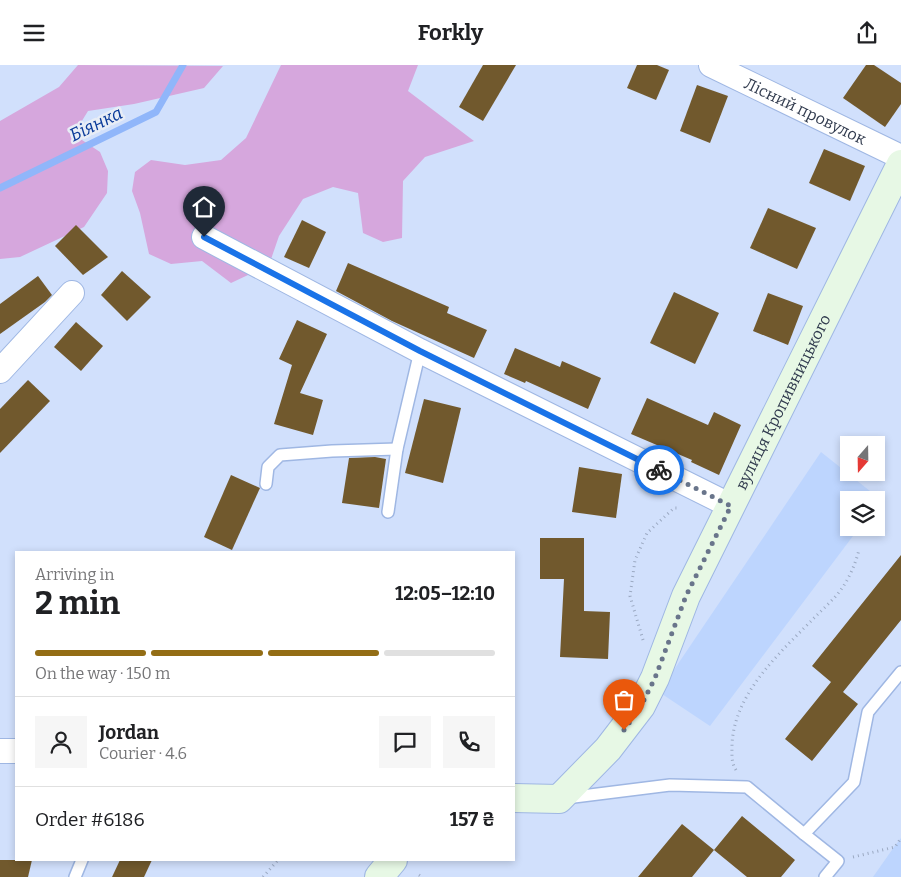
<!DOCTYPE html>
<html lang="en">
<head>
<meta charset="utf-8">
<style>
	:root { --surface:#fff; --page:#f6f6f6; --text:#202124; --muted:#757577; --line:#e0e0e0; --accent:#936d15 }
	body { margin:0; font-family:Bitter,serif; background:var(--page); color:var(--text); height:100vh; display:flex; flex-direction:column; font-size:19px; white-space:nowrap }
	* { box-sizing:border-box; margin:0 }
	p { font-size:16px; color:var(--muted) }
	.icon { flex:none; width:28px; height:28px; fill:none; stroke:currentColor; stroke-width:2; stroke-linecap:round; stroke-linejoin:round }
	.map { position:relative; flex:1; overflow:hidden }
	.sheet { position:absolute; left:15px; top:486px; width:500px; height:310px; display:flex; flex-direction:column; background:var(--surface); border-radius:0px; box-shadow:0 2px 8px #0003 }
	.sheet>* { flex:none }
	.needle { width:32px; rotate:200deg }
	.fabs { position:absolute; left:840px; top:371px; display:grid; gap:10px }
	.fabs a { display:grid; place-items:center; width:45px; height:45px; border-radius:0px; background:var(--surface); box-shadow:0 2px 8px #0003; font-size:25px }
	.pin { position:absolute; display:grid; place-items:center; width:42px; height:42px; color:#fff; margin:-51px -21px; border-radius:50% 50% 50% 0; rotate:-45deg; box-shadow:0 0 5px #0007 }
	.pin .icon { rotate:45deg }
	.courier { position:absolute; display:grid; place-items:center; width:50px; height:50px; margin:-25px; border:4px solid #1a73e8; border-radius:50%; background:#fff; color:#222; box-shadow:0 1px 6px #0007 }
	.summary em { font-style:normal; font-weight:700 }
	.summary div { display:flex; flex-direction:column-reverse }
	.summary { display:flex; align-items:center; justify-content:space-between; height:85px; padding:0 20px }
	h1 { font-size:32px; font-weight:700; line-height:38px }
	.bar { display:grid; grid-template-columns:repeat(4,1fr); gap:8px 5px; align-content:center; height:60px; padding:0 20px }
	.bar i { height:6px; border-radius:4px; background:var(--line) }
	.bar .active { background:var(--accent) }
	.bar p { grid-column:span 4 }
	.line { display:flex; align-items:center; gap:12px; padding:0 20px; border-top:1px solid var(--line) }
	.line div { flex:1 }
	.round { display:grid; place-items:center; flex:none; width:52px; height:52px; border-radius:0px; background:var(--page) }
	header { display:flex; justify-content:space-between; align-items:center; height:65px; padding:0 20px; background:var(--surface); font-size:22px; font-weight:700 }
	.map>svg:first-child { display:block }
</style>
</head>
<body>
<header><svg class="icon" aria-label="menu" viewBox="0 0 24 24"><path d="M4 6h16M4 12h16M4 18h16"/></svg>Forkly<svg class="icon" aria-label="share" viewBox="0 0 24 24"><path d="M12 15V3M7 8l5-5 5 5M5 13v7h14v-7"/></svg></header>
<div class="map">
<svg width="901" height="812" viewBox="0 0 901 812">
	<rect width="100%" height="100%" fill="#d1e0fc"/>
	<!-- built -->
	<g fill="#bdd5fe">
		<path d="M 821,387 L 880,434 L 876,439 L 876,435 L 849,435 L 849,462 L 859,463 L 710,661 L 659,627 Z"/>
		<path d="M 901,773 L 901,812 L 873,812 L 894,782 Z"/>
	</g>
	<!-- green -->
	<g fill="#d6a7dd">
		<path d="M 78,0 L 223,1 L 204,23 L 134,39 L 88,46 L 80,59 L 79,73 L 100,87 L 108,106 L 107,128 L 84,162 L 20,192 L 0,194 L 0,56 L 59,22 Z"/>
		<path d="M 281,0 L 418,0 L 408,26 L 474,76 L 425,92 L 403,116 L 402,173 L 383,177 L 363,168 L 358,128 L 333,122 L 303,134 L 279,171 L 269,200 L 231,218 L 202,196 L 171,199 L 149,189 L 140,148 L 132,126 L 135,107 L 151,95 L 185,100 L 221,95 L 246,73 Z"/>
	</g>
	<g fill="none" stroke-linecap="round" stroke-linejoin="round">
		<!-- stream -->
		<path stroke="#90b6fa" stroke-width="7" d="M 0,123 L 156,47 L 183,0"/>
	</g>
	<!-- building -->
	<g fill="#71592d">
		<path d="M 483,0 L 516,0 L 483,56 L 459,42 Z"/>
		<path d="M 637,0 L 657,0 L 669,5 L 656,35 L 627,23 Z"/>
		<path d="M 866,0 L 874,0 L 901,18 L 901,39 L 885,62 L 843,33 Z"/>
		<path d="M 697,20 L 728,31 L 710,78 L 680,66 Z"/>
		<path d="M 824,84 L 865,101 L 850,136 L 809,118 Z"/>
		<path d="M 768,143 L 816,163 L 797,204 L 750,183 Z"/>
		<path d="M 302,155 L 326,167 L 309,203 L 284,192 Z"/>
		<path d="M 76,160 L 108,192 L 83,210 L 55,181 Z"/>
		<path d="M 348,198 L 449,242 L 447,248 L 487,265 L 474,293 L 392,256 L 336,226 Z"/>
		<path d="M 122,206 L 151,232 L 127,256 L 101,230 Z"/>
		<path d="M 38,211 L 52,230 L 45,237 L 0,269 L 0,239 Z"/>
		<path d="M 674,227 L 719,248 L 695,299 L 650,278 Z"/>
		<path d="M 768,228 L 803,241 L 788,280 L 753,266 Z"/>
		<path d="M 297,255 L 327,269 L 300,328 L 323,335 L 313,370 L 274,359 L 292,300 L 279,294 Z"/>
		<path d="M 76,257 L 103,281 L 81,306 L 54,282 Z"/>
		<path d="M 515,283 L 560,302 L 562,296 L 601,313 L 588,344 L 526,316 L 525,318 L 504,309 Z"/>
		<path d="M 28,315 L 50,336 L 0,388 L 0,344 Z"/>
		<path d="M 647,333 L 708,360 L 714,347 L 741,360 L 719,410 L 691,397 L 692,395 L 631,369 Z"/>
		<path d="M 424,334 L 461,343 L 443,418 L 405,408 Z"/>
		<path d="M 375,392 L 386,394 L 379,443 L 342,438 L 349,393 Z"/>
		<path d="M 579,402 L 622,409 L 616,453 L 572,447 Z"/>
		<path d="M 231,410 L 260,423 L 232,485 L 204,472 Z"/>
		<path d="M 540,473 L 584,473 L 584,546 L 610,547 L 608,594 L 560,592 L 564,514 L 540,514 Z"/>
		<path d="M 901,490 L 901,555 L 843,627 L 858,639 L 812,696 L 785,674 L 831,617 L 812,601 Z"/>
		<path d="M 742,751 L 795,795 L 781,812 L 747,812 L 714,785 L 692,812 L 638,812 L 682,759 L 714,785 Z"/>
		<path d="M 0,795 L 32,795 L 28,812 L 0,812 Z"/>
		<path d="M 120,795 L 152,795 L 144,812 L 112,812 Z"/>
	</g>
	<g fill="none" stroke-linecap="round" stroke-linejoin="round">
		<!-- lane casing -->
		<g stroke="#9fb7e3" stroke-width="14">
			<g id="lane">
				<path d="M 266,419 L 268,402 L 280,390 L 332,386 L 397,384"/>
				<path d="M 388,447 L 397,384 L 420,286"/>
				<path d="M 566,733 L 670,720 L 747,722 L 804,769 L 854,717 L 868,647 L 901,607"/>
				<path d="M 804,769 L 838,796 L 825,812"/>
				<path d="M 75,812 L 82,795"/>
			</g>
		</g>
		<!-- street casing -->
		<g stroke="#9fb7e3" stroke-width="26">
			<g id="street">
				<path id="s1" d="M 711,0 L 901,92"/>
				<path d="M 204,172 L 420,286 L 731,441"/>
				<path d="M 0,306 L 72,228"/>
				<path d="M 0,686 L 16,686"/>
			</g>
		</g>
		<!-- secondary casing -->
		<g stroke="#9fb7e3" stroke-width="30">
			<g id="secondary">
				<path id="s2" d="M 514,733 L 559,734 L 608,684 L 641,641 L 655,613 L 686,531 L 901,99"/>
				<path d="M 379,812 L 393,795"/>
			</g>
		</g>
		<!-- path -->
		<g stroke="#9ba9c2" stroke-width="3" stroke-dasharray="1 4" stroke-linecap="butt">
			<path d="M 643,575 L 630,531 L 635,495 L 647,468 L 674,443 L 679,443"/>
			<path d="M 736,705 C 731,697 732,690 732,680 C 734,627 782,586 816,551 C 824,543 833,535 840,526 C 849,514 855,500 859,485"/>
			<path d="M 853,792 L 895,782 L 901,773"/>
			<path d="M 419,810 L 422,812"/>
			<path d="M 263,812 L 278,795"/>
		</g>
		<!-- lane -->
		<use href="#lane" stroke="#fff" stroke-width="11"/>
		<!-- street -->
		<use href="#street" stroke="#fff" stroke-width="24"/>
		<!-- secondary -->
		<use href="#secondary" stroke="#e7f8e5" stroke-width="28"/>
	</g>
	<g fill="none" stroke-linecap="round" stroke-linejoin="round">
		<!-- done -->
		<path stroke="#69758b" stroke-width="5" stroke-dasharray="0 9" d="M 624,665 L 641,641 L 655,613 L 686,531 L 731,441 L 659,405"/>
		<!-- route -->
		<path stroke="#1a73e8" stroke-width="6" d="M 204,172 L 420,286 L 659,405"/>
	</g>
	<g text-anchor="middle" stroke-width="5" stroke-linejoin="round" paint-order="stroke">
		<!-- street labels -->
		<g font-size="16" fill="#313b4e" stroke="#e8edf6">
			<text dy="6" stroke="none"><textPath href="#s1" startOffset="105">Лісний провулок</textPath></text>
			<text dy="6" stroke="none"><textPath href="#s2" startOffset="505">вулиця Кропивницького</textPath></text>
		</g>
		<!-- water labels -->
		<g font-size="18" font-style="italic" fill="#0a3a99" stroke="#e8edf6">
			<text transform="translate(96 59) rotate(-26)" y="6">Біянка</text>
		</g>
	</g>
</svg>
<div class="fabs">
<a><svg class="needle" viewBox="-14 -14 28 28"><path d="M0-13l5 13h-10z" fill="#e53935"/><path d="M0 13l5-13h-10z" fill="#757577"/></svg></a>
<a><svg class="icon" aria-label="layers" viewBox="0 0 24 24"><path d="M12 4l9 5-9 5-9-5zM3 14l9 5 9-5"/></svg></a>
</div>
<div class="pin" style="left:624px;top:665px;background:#ea580c"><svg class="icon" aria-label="bag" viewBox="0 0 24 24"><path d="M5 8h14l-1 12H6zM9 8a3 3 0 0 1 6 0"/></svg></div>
<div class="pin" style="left:204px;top:172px;background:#1f2937"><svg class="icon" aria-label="home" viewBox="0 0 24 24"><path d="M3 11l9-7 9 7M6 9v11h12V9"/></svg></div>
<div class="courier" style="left:659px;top:405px"><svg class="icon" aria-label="bike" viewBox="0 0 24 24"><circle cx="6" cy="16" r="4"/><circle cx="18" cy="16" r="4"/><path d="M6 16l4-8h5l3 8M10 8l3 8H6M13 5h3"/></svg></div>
<section class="sheet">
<div class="summary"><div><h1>2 min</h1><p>Arriving in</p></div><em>12:05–12:10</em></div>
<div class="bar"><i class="active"></i><i class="active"></i><i class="active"></i><i></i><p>On the way · 150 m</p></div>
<div class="line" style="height:90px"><a class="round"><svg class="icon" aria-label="person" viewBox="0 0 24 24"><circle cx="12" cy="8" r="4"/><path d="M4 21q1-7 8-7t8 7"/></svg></a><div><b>Jordan</b><p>Courier · 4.6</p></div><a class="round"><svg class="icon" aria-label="chat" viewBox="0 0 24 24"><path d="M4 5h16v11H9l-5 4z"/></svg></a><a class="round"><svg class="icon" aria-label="phone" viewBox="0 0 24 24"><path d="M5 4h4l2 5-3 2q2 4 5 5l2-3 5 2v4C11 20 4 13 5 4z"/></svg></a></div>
<div class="line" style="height:65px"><div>Order #6186</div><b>157 ₴</b></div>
</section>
</div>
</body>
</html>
